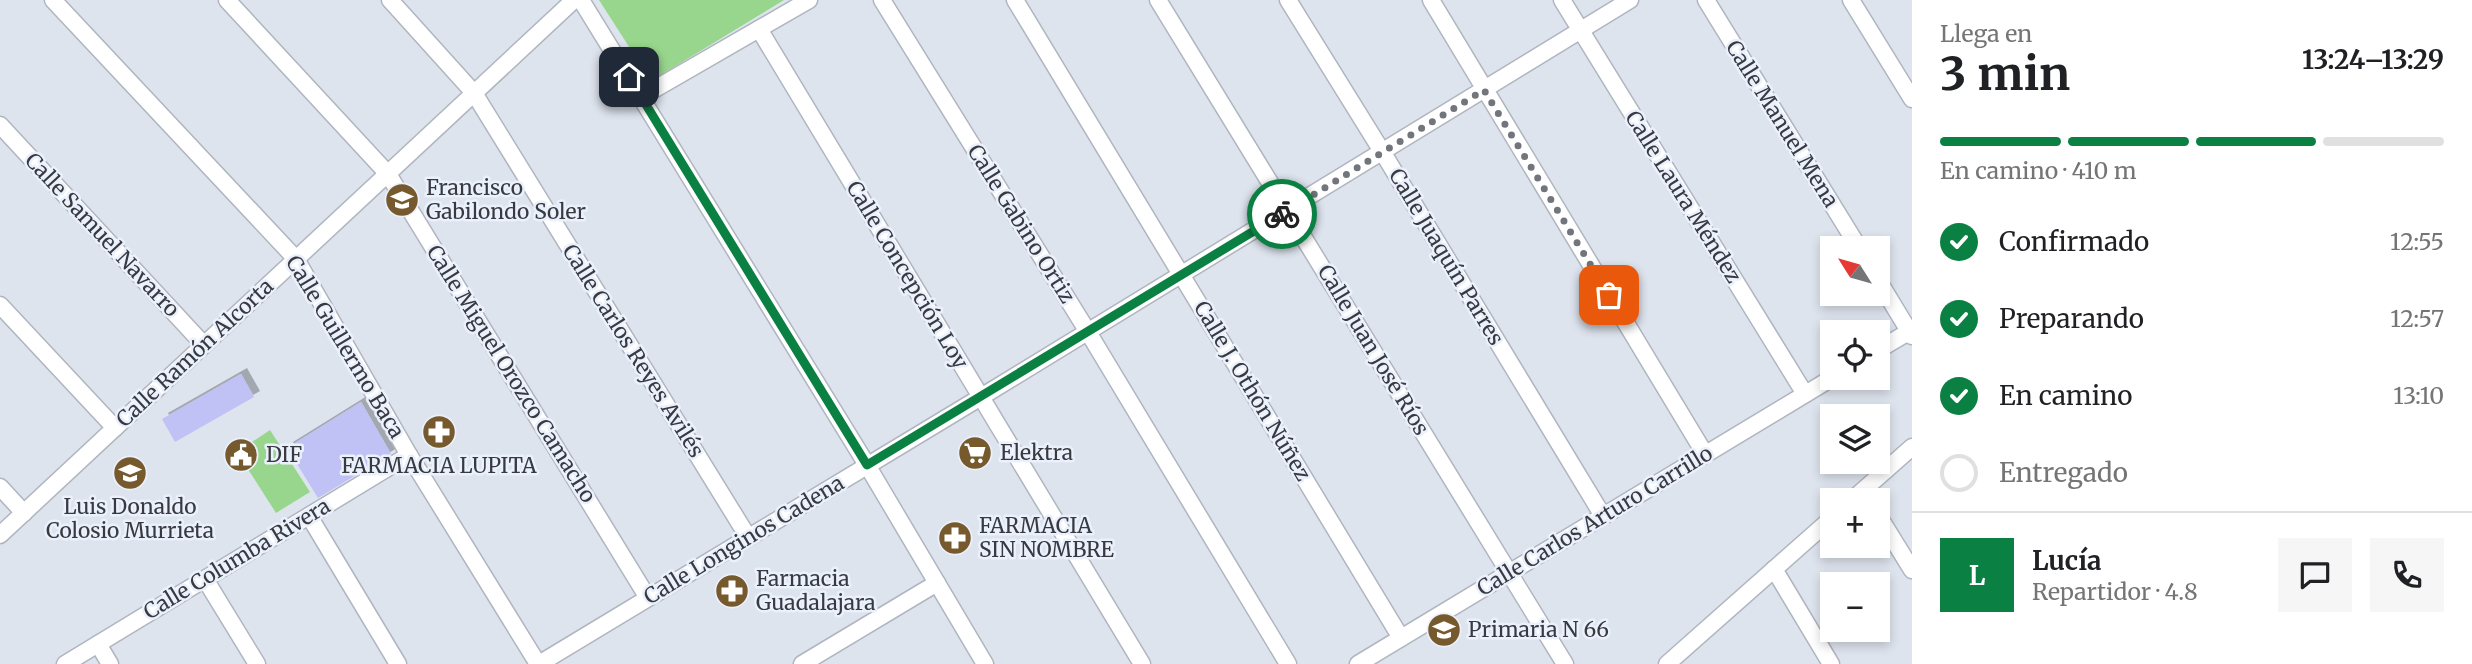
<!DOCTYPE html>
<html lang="es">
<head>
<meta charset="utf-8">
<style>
	:root { --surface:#fff; --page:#f6f6f6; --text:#202124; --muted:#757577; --line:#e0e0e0; --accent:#0b8043 }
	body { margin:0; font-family:Merriweather,serif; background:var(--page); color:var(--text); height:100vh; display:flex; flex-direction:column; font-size:26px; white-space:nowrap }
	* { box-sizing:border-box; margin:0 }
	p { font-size:23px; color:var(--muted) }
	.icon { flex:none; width:38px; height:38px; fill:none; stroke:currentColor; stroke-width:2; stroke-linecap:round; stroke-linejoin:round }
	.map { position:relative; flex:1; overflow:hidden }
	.sheet { display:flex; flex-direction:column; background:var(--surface); width:560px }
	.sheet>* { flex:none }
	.needle { width:46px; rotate:307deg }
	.buttons { position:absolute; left:1820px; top:236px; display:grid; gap:14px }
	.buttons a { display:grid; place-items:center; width:70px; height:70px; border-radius:0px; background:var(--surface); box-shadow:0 4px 10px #0003; font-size:35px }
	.pin { position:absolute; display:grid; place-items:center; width:60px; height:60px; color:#fff; margin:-30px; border-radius:14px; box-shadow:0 4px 10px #0006 }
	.courier { position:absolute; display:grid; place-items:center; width:70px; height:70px; margin:-35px; border:5px solid #0b8043; border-radius:50%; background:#fff; color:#222; box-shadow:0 2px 9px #0007 }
	.summary em { font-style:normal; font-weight:700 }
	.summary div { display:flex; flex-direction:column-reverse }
	.summary { display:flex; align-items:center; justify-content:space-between; height:119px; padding:0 28px }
	h1 { font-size:46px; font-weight:700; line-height:52px }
	.bar { display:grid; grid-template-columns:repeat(4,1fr); gap:10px 7px; align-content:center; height:84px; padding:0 28px }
	.bar i { height:9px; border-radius:5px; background:var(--line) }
	.bar .active { background:var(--accent) }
	.bar p { grid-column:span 4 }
	.line { display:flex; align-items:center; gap:18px; padding:0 28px; border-top:2px solid var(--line) }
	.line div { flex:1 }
	.round { display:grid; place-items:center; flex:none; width:74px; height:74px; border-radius:0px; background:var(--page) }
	ol { padding:0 28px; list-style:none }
	li { display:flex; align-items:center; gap:21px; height:77px }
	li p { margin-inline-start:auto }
	li .icon { padding:7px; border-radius:50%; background:var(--accent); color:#fff; stroke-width:4 }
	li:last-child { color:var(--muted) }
	li i { width:38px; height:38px; border:4px solid var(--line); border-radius:50% }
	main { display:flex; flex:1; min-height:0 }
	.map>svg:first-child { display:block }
</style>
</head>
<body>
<main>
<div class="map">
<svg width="1912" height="664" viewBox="0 0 1912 664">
	<defs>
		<filter id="shadow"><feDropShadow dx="6" dy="-6" stdDeviation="0" flood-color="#0004"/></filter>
	</defs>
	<rect width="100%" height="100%" fill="#dee4ee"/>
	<!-- green -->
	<g fill="#98d68d">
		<path d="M 599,0 L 784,0 L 651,81 Z"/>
		<path d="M 270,430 L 310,492 L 276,513 L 237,452 Z"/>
	</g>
	<!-- building -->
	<g fill="#c0c1f5" filter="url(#shadow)">
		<path d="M 241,374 L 254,397 L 175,442 L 162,419 Z"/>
		<path d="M 361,402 L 391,454 L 318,498 L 287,448 Z"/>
	</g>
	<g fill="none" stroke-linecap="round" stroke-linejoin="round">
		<!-- minor casing -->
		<g stroke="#b0b5bf" stroke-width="19">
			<g id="minor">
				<path d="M 53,0 L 296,259 L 409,455 L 538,664"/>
				<path d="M 227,0 L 388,174 L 648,598"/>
				<path d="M 390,0 L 474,93 L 748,537"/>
				<path d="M 581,0 L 867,465 L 985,664"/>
				<path d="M 882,0 L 1088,332 L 1288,664"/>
				<path d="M 1015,0 L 1401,638"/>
				<path d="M 1158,0 L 1565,664"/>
				<path d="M 1288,0 L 1383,153 L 1603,516"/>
				<path d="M 1431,0 L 1705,454"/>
				<path d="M 1562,0 L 1805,394"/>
				<path d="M 1706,0 L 1859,248"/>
				<path d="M 1851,0 L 1912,99"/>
				<path d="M 759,29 L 1142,664"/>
				<path d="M 641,97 L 809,0"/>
				<path d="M 0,125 L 204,345"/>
				<path d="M 1878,280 L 1912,336"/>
				<path d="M 0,305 L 115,428"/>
				<path d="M 1878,350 L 1912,330"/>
				<path d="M 0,487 L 24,513"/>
				<path d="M 1852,500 L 1912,447"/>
				<path d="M 1878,515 L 1912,570"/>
				<path d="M 309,516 L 398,664"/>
				<path d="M 0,535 L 574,0"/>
				<path d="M 1774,569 L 1831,664"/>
				<path d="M 205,579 L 257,664"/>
				<path d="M 98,644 L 110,664"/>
				<path d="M 65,664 L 409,455"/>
				<path d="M 539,664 L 981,397 L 1630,0"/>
				<path d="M 802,664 L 937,583"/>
				<path d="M 1358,664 L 1832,378"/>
				<path d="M 1667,664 L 1832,518"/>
			</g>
		</g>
		<!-- minor -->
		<use href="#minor" stroke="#fff" stroke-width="16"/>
	</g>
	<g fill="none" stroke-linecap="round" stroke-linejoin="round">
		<!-- done -->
		<path stroke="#72767c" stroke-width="7" stroke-dasharray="0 12.6" d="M 1282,214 L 1484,90 L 1609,295"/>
		<!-- route -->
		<path stroke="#0b8043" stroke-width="9" d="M 629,77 L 867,465 L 1282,214"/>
	</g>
	<!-- icons -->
	<defs>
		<g id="school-disc" transform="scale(1.75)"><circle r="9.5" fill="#765a2d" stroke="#ebf1fc"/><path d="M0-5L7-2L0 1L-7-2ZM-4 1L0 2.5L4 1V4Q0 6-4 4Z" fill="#fff"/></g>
		<g id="pharmacy-disc" transform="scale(1.75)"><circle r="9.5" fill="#765a2d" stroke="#ebf1fc"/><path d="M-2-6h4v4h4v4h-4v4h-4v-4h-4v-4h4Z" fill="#fff"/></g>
		<g id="supermarket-disc" transform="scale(1.75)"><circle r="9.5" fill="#765a2d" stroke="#ebf1fc"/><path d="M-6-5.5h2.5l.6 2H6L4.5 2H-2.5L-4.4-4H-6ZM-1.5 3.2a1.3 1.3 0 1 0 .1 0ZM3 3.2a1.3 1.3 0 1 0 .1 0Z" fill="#fff"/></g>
		<g id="civic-disc" transform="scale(1.75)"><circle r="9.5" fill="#765a2d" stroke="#ebf1fc"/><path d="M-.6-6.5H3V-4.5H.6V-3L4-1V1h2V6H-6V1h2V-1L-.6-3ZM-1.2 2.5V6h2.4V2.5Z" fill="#fff"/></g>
	</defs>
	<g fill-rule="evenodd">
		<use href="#school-disc" x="402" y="200"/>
		<use href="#pharmacy-disc" x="439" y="432"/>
		<use href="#supermarket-disc" x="975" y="453"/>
		<use href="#civic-disc" x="241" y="455"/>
		<use href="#school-disc" x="130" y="473"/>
		<use href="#pharmacy-disc" x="955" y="538"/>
		<use href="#pharmacy-disc" x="732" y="591"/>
		<use href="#school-disc" x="1444" y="630"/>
	</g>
	<g text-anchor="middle" stroke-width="5" stroke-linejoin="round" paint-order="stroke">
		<!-- street labels -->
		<g font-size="21" fill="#383a3f" stroke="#ebf1fc">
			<text transform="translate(1782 124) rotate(58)" y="7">Calle Manuel Mena</text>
			<text transform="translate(1683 197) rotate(58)" y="7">Calle Laura Méndez</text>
			<text transform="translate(1021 224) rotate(58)" y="7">Calle Gabino Ortiz</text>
			<text transform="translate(102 235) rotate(47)" y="7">Calle Samuel Navarro</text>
			<text transform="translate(1446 257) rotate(59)" y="7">Calle Juaquín Parres</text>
			<text transform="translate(907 275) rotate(59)" y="7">Calle Concepción Loy</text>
			<text transform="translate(345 347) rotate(59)" y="7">Calle Guillermo Baca</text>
			<text transform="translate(1373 350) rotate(59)" y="7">Calle Juan José Ríos</text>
			<text transform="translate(633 351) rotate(58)" y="7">Calle Carlos Reyes Avilés</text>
			<text transform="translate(195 353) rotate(-43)" y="7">Calle Ramón Alcorta</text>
			<text transform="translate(511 374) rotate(58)" y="7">Calle Miguel Orozco Camacho</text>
			<text transform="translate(1252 391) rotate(59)" y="7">Calle J. Othón Núñez</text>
			<text transform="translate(1595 521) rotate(-31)" y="7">Calle Carlos Arturo Carrillo</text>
			<text transform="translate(744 540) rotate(-31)" y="7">Calle Longinos Cadena</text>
			<text transform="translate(237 559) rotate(-31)" y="7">Calle Columba Rivera</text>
		</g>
		<!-- poi labels -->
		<g font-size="21" fill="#383a3f" stroke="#ebf1fc" text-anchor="start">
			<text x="426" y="195">Francisco<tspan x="426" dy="24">Gabilondo Soler</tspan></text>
			<text x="1000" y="460">Elektra</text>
			<text x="266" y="462">DIF</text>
			<text x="439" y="473" text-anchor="middle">FARMACIA LUPITA</text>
			<text x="130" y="514" text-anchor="middle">Luis Donaldo<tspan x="130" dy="24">Colosio Murrieta</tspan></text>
			<text x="979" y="533">FARMACIA<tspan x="979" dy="24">SIN NOMBRE</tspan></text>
			<text x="756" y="586">Farmacia<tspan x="756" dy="24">Guadalajara</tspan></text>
			<text x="1468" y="637">Primaria N 66</text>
		</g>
	</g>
</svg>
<div class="buttons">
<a><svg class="needle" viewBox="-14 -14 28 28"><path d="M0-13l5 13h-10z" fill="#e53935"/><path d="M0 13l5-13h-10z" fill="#757577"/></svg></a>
<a><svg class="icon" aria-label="locate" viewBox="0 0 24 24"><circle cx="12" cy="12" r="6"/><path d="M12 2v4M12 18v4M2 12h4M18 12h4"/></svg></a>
<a><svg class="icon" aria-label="layers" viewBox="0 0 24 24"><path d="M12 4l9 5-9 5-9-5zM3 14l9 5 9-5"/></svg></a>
<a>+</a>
<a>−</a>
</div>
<div class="pin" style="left:1609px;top:295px;background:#ea580c"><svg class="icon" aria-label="bag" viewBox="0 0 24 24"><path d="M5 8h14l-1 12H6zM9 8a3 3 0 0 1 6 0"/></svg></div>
<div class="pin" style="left:629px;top:77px;background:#1f2937"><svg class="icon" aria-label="home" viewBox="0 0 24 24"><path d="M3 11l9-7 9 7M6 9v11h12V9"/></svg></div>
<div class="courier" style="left:1282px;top:214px"><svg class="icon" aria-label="bike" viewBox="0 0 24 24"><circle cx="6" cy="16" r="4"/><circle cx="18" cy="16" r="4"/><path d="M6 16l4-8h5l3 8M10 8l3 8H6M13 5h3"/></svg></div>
</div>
<section class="sheet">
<div class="summary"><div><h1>3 min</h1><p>Llega en</p></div><em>13:24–13:29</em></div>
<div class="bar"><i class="active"></i><i class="active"></i><i class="active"></i><i></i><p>En camino · 410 m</p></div>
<ol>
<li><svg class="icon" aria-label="check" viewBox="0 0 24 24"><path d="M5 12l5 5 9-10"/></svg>Confirmado<p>12:55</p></li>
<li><svg class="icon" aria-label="check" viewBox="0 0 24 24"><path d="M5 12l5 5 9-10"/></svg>Preparando<p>12:57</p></li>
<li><svg class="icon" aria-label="check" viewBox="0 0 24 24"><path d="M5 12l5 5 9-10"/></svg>En camino<p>13:10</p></li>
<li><i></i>Entregado</li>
</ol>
<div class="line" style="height:126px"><b class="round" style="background:var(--accent);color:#fff">L</b><div><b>Lucía</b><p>Repartidor · 4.8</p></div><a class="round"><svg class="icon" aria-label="chat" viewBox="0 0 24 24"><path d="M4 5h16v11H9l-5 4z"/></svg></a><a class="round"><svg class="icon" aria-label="phone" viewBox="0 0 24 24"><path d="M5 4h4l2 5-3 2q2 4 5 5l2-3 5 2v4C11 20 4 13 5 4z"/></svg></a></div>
</section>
</main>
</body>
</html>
